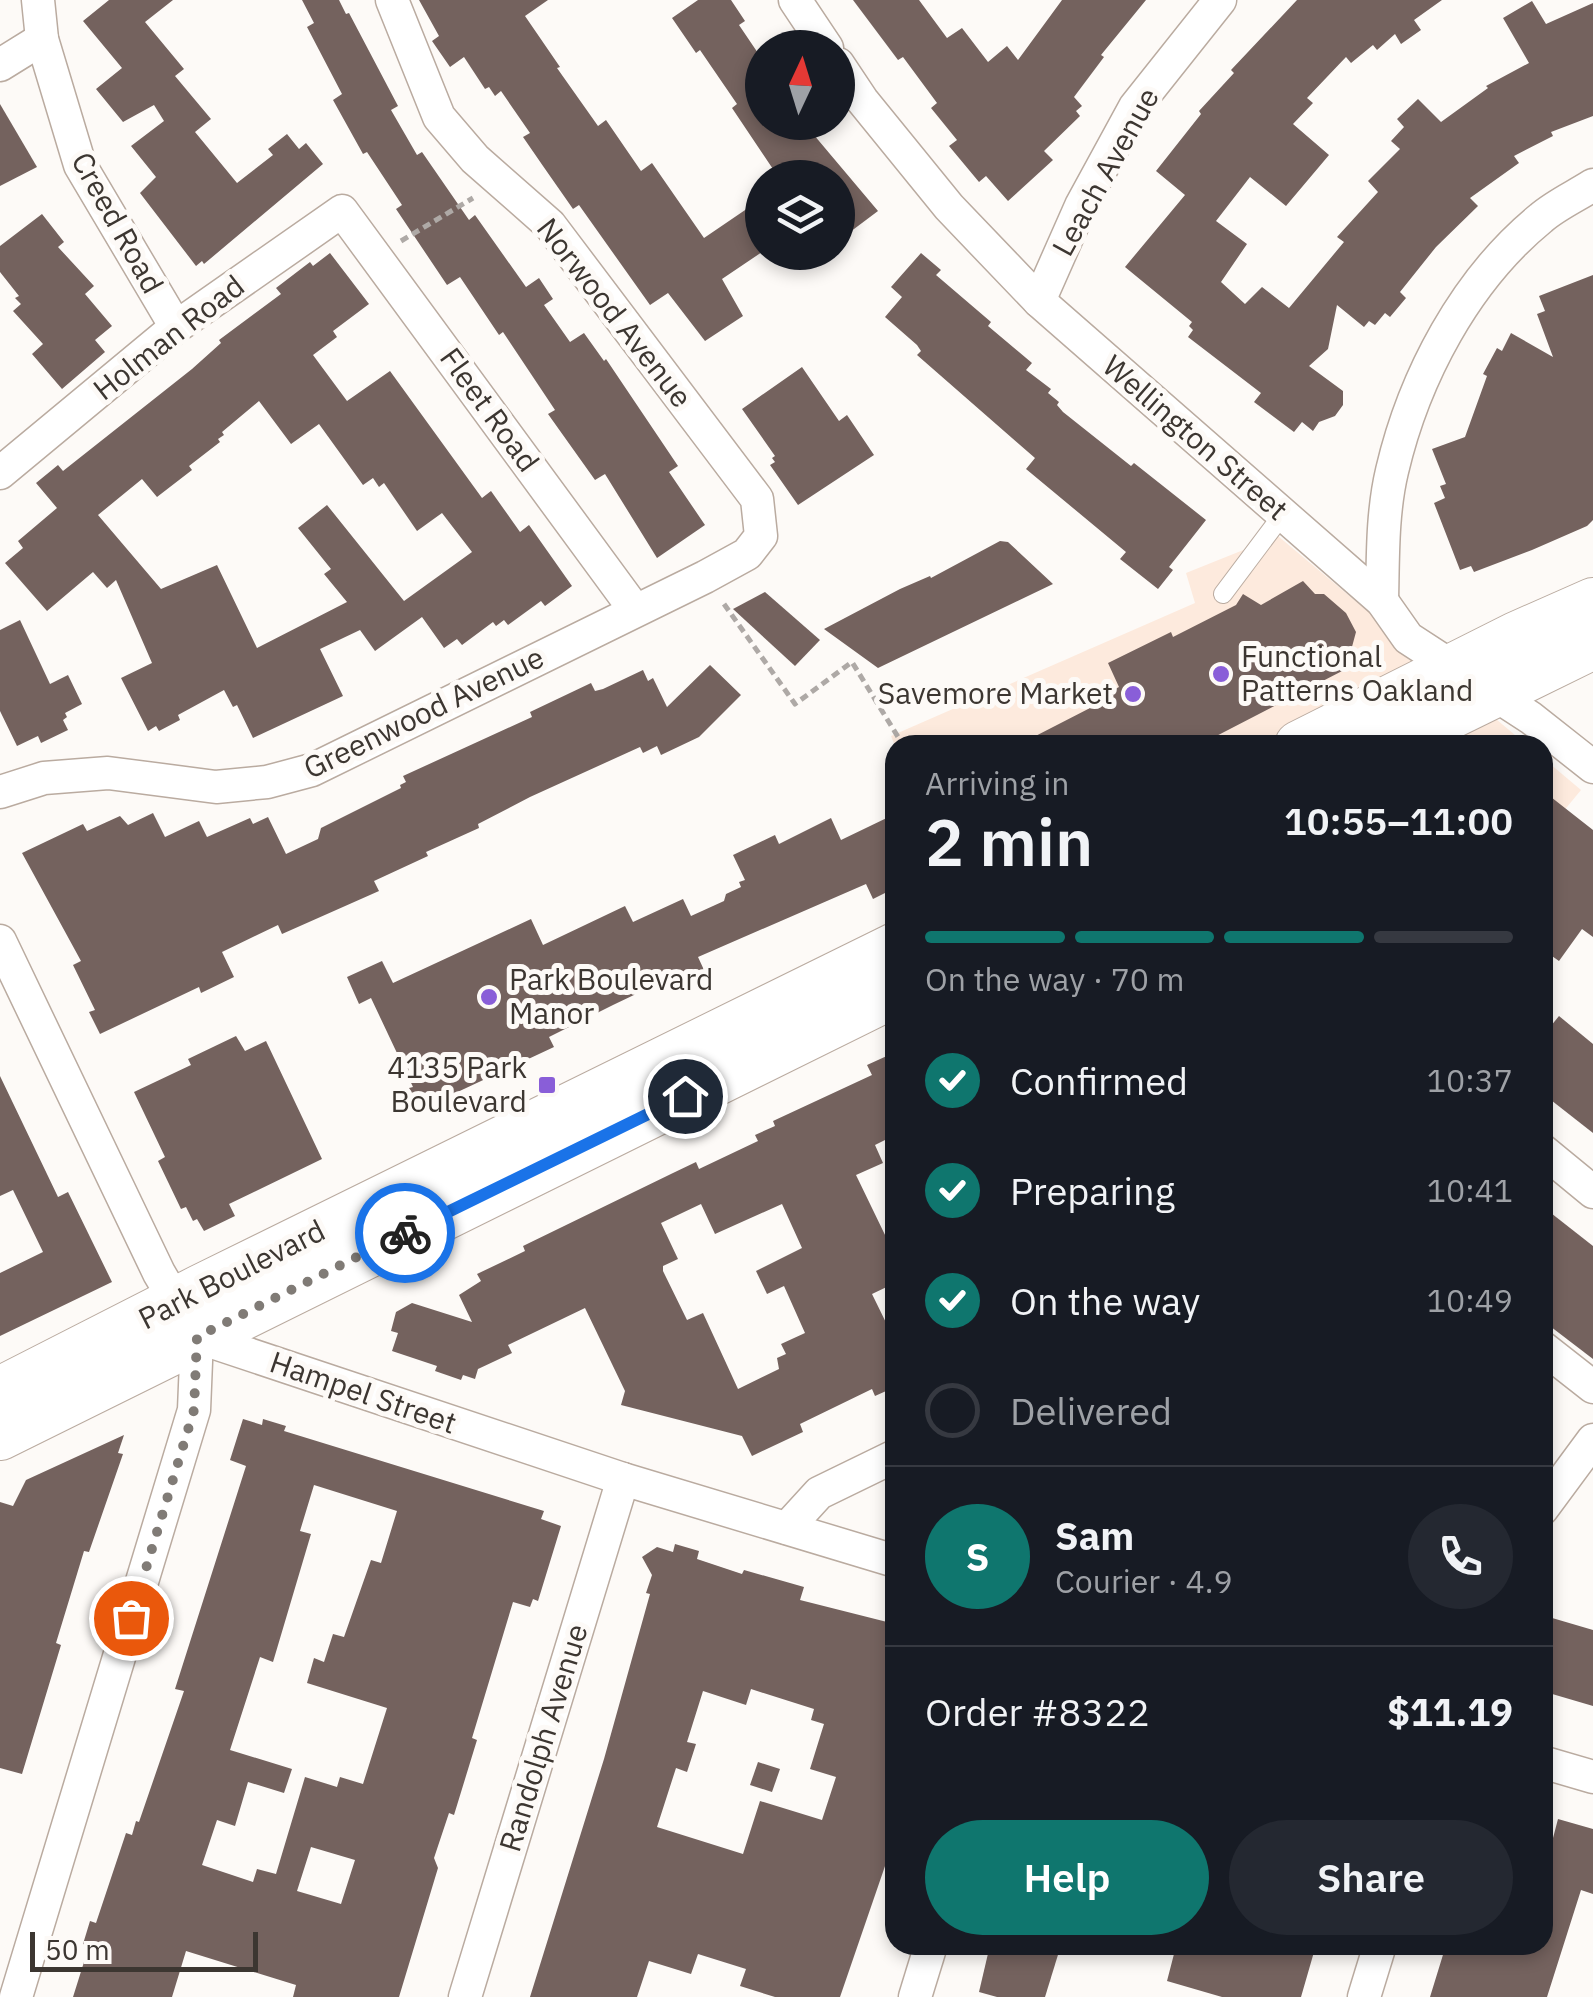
<!DOCTYPE html>
<html lang="en">
<head>
<meta charset="utf-8">
<style>
	:root { --surface:#171b24; --page:#242831; --text:#f1f3f6; --muted:#9ea1a6; --line:#363941; --accent:#0f766e }
	body { margin:0; font-family:"IBM Plex Sans",sans-serif; background:var(--page); color:var(--text); height:100vh; display:flex; flex-direction:column; font-size:38px; white-space:nowrap }
	* { box-sizing:border-box; margin:0 }
	p { font-size:32px; color:var(--muted) }
	.icon { flex:none; width:55px; height:55px; fill:none; stroke:currentColor; stroke-width:2; stroke-linecap:round; stroke-linejoin:round }
	.map { position:relative; flex:1; overflow:hidden }
	.panel { position:absolute; left:885px; top:735px; width:668px; height:1220px; display:flex; flex-direction:column; background:var(--surface); border-radius:30px; box-shadow:0 5px 15px #0003 }
	.panel>* { flex:none }
	.needle { width:65px; rotate:4deg }
	.tools { position:absolute; left:745px; top:30px; display:grid; gap:20px }
	.tools a { display:grid; place-items:center; width:110px; height:110px; border-radius:50%; background:var(--surface); box-shadow:0 5px 15px #0003; font-size:50px }
	.scale { position:absolute; left:30px; bottom:25px; width:228px; box-sizing:border-box; padding-left:10px; border:5px solid #3c3631; border-top:0; font-size:28px; line-height:35px; white-space:nowrap; color:#3c3631; -webkit-text-stroke:8px #fdfaf7; paint-order:stroke }
	.pin { position:absolute; display:grid; place-items:center; width:85px; height:85px; color:#fff; margin:-42px; border:5px solid #fff; border-radius:50%; box-shadow:0 2px 10px #0007 }
	.courier { position:absolute; display:grid; place-items:center; width:100px; height:100px; margin:-50px; border:8px solid #1a73e8; border-radius:50%; background:#fff; color:#222; box-shadow:0 2px 12px #0007 }
	.headline em { font-style:normal; font-weight:600 }
	.headline div { display:flex; flex-direction:column-reverse }
	.headline { display:flex; align-items:center; justify-content:space-between; height:170px; padding:0 40px }
	h1 { font-size:65px; font-weight:600; line-height:75px }
	.bar { display:grid; grid-template-columns:repeat(4,1fr); gap:15px 10px; align-content:center; height:120px; padding:0 40px }
	.bar i { height:12px; border-radius:8px; background:var(--line) }
	.bar .on { background:var(--accent) }
	.bar p { grid-column:span 4 }
	.line { display:flex; align-items:center; gap:25px; padding:0 40px; border-top:2px solid var(--line) }
	.line div { flex:1 }
	.round { display:grid; place-items:center; flex:none; width:105px; height:105px; border-radius:52px; background:var(--page) }
	ol { padding:0 40px; list-style:none }
	li { display:flex; align-items:center; gap:30px; height:110px }
	li p { margin-inline-start:auto }
	li .icon { padding:10px; border-radius:50%; background:var(--accent); color:#fff; stroke-width:4 }
	li:last-child { color:var(--muted) }
	li i { width:55px; height:55px; border:5px solid var(--line); border-radius:50% }
	.cta { display:flex; gap:20px; margin-top:auto; padding:20px 40px }
	.cta a { flex:1; height:115px; border-radius:60px; background:var(--accent); color:#fff; font-size:40px; font-weight:600; line-height:115px; text-align:center }
	.cta a+a { background:var(--page); color:var(--text) }
	.map>svg:first-child { display:block }
</style>
</head>
<body>
<div class="map">
<svg width="1593" height="1997" viewBox="0 0 1593 1997">
	<rect width="100%" height="100%" fill="#fdfaf7"/>
	<!-- built -->
	<g fill="#fdeadd">
		<path d="M 1278,536 L 1527,745 L 895,746 L 891,736 L 1195,603 L 1186,573 Z"/>
		<path d="M 1543,758 L 1581,790 L 1543,836 Z"/>
	</g>
	<!-- building -->
	<g fill="#74625e" fill-rule="evenodd">
		<path d="M 109,0 L 173,0 L 145,22 L 184,69 L 175,76 L 211,119 L 195,132 L 237,183 L 273,155 L 268,149 L 287,134 L 299,149 L 306,143 L 323,164 L 204,264 L 202,261 L 196,266 L 140,193 L 156,177 L 131,146 L 164,121 L 154,105 L 123,122 L 96,89 L 122,68 L 83,21 Z"/>
		<path d="M 302,0 L 339,0 L 346,14 L 349,13 L 398,106 L 391,110 L 417,155 L 422,152 L 469,220 L 475,215 L 526,287 L 539,278 L 553,299 L 544,305 L 570,342 L 584,333 L 604,361 L 606,359 L 678,466 L 669,472 L 705,525 L 657,558 L 605,474 L 595,480 L 548,414 L 555,410 L 503,332 L 499,335 L 460,277 L 447,285 L 396,209 L 402,205 L 367,152 L 363,154 L 333,100 L 342,94 L 307,27 L 314,23 Z"/>
		<path d="M 419,0 L 548,0 L 525,16 L 560,67 L 557,68 L 598,126 L 606,120 L 641,171 L 652,163 L 704,238 L 751,206 L 762,223 L 762,252 L 722,279 L 743,316 L 705,341 L 668,293 L 650,305 L 579,205 L 573,209 L 543,166 L 523,137 L 530,133 L 501,91 L 495,96 L 489,87 L 485,89 L 464,57 L 450,67 L 432,41 L 439,36 Z"/>
		<path d="M 698,0 L 731,0 L 745,21 L 739,25 L 762,59 L 762,122 L 803,122 L 878,211 L 838,241 L 838,178 L 779,178 L 732,108 L 737,104 L 700,50 L 696,53 L 672,18 Z"/>
		<path d="M 853,0 L 919,0 L 947,38 L 962,28 L 988,62 L 1007,46 L 1018,60 L 1062,0 L 1146,0 L 1101,55 L 1104,57 L 1074,97 L 1082,106 L 1076,111 L 1080,116 L 1044,151 L 1053,160 L 1008,201 L 986,176 L 979,182 L 949,146 L 957,140 L 931,108 L 937,103 L 903,57 L 898,60 Z"/>
		<path d="M 1297,0 L 1442,0 L 1414,20 L 1421,30 L 1401,44 L 1395,34 L 1377,50 L 1373,45 L 1351,63 L 1346,57 L 1307,98 L 1313,103 L 1293,124 L 1329,155 L 1286,206 L 1250,177 L 1216,221 L 1247,244 L 1221,282 L 1245,304 L 1262,287 L 1289,308 L 1344,242 L 1337,237 L 1378,192 L 1368,181 L 1400,149 L 1391,141 L 1404,127 L 1397,119 L 1418,99 L 1441,122 L 1488,88 L 1486,86 L 1529,63 L 1503,18 L 1532,1 L 1546,24 L 1593,3 L 1593,116 L 1551,132 L 1553,136 L 1514,156 L 1519,163 L 1470,198 L 1478,206 L 1436,247 L 1400,292 L 1406,298 L 1390,317 L 1385,313 L 1375,325 L 1369,321 L 1364,327 L 1337,305 L 1328,349 L 1309,366 L 1343,391 L 1343,405 L 1335,416 L 1319,422 L 1313,431 L 1302,422 L 1294,432 L 1254,402 L 1261,393 L 1188,337 L 1193,330 L 1189,326 L 1192,322 L 1125,267 L 1185,195 L 1156,171 L 1201,114 L 1199,111 L 1234,73 L 1231,70 Z"/>
		<path d="M 0,104 L 37,167 L 0,186 Z"/>
		<path d="M 42,214 L 64,242 L 58,247 L 94,286 L 85,294 L 112,326 L 95,340 L 105,352 L 62,389 L 32,354 L 43,344 L 13,311 L 21,304 L 15,298 L 19,296 L 0,272 L 0,246 Z"/>
		<path d="M 330,253 L 369,304 L 333,331 L 337,337 L 313,355 L 347,401 L 390,371 L 482,498 L 491,491 L 520,532 L 529,525 L 572,586 L 545,606 L 541,601 L 508,625 L 504,620 L 496,626 L 493,622 L 462,645 L 457,639 L 444,648 L 422,617 L 375,651 L 360,630 L 320,649 L 343,696 L 253,738 L 237,705 L 233,707 L 224,690 L 178,715 L 180,720 L 159,731 L 156,726 L 148,731 L 121,678 L 152,663 L 116,580 L 107,588 L 93,572 L 47,611 L 5,563 L 23,548 L 18,541 L 57,508 L 36,483 L 58,465 L 63,471 L 192,369 L 221,343 L 219,340 L 281,294 L 276,288 L 310,262 L 313,266 ZM 259,401 L 291,444 L 319,424 L 363,485 L 373,478 L 379,487 L 384,483 L 417,531 L 442,513 L 472,552 L 404,601 L 327,505 L 298,528 L 331,569 L 324,574 L 347,602 L 257,648 L 217,565 L 161,589 L 98,515 L 142,479 L 157,497 L 192,470 L 189,466 L 220,442 L 218,439 L 224,435 L 222,432 Z"/>
		<path d="M 921,253 L 941,270 L 936,275 L 991,322 L 988,326 L 1032,363 L 1026,370 L 1051,389 L 1048,393 L 1059,402 L 1057,405 L 1063,412 L 1131,466 L 1134,463 L 1206,520 L 1169,567 L 1173,570 L 1158,589 L 1120,559 L 1126,552 L 1026,469 L 1035,458 L 917,355 L 921,351 L 917,345 L 885,317 L 902,297 L 891,287 Z"/>
		<path d="M 1593,275 L 1593,520 L 1587,526 L 1532,550 L 1474,572 L 1471,566 L 1460,570 L 1434,503 L 1445,498 L 1440,486 L 1446,484 L 1432,449 L 1465,437 L 1487,376 L 1483,374 L 1497,348 L 1502,351 L 1511,333 L 1553,357 L 1537,314 L 1545,311 L 1539,296 Z"/>
		<path d="M 802,367 L 839,421 L 847,415 L 874,455 L 798,505 L 770,465 L 775,462 L 772,458 L 775,456 L 742,409 Z"/>
		<path d="M 1000,541 L 1008,542 L 1053,584 L 878,668 L 824,629 L 900,589 L 930,576 L 931,578 Z"/>
		<path d="M 1303,581 L 1315,594 L 1324,594 L 1346,613 L 1356,632 L 1346,669 L 1199,745 L 1018,745 L 1092,707 L 1090,702 L 1119,687 L 1108,663 L 1171,632 L 1173,637 L 1236,605 L 1243,594 L 1261,605 Z"/>
		<path d="M 765,592 L 820,640 L 795,666 L 733,609 Z"/>
		<path d="M 20,620 L 50,684 L 68,675 L 82,704 L 65,713 L 67,717 L 63,720 L 68,730 L 41,743 L 38,736 L 17,746 L 0,711 L 0,630 Z"/>
		<path d="M 710,665 L 741,695 L 699,737 L 661,755 L 657,746 L 643,753 L 640,747 L 530,797 L 478,824 L 479,828 L 426,852 L 428,856 L 374,881 L 379,891 L 282,934 L 278,925 L 222,952 L 234,977 L 201,993 L 199,987 L 100,1034 L 89,1012 L 95,1010 L 73,965 L 81,961 L 22,853 L 83,824 L 87,831 L 120,816 L 128,825 L 153,813 L 165,837 L 199,821 L 207,837 L 250,818 L 253,824 L 268,817 L 286,854 L 318,839 L 321,828 L 401,788 L 400,785 L 406,782 L 403,776 L 532,717 L 530,712 L 591,683 L 595,691 L 603,689 L 643,670 L 648,681 L 653,678 L 667,707 Z"/>
		<path d="M 1542,790 L 1593,830 L 1593,937 L 1582,929 L 1559,961 L 1542,949 Z"/>
		<path d="M 895,814 L 895,888 L 873,899 L 866,884 L 698,957 L 704,970 L 681,980 L 678,974 L 613,1005 L 549,1037 L 554,1047 L 419,1110 L 409,1088 L 413,1087 L 371,998 L 359,1004 L 347,977 L 382,961 L 393,983 L 531,919 L 543,945 L 625,906 L 633,922 L 683,899 L 691,916 L 724,901 L 726,894 L 741,887 L 739,882 L 745,880 L 733,855 L 775,835 L 779,844 L 831,818 L 841,840 Z"/>
		<path d="M 1559,1016 L 1593,1044 L 1593,1133 L 1542,1093 L 1542,1037 Z"/>
		<path d="M 236,1036 L 245,1051 L 266,1041 L 322,1159 L 229,1204 L 235,1216 L 204,1231 L 197,1219 L 193,1221 L 186,1207 L 181,1209 L 158,1161 L 165,1157 L 134,1092 L 191,1065 L 188,1059 Z"/>
		<path d="M 889,1055 L 895,1064 L 895,1135 L 875,1145 L 883,1163 L 856,1175 L 886,1237 L 895,1232 L 895,1283 L 872,1294 L 895,1341 L 895,1387 L 875,1396 L 872,1389 L 800,1424 L 803,1432 L 752,1456 L 742,1436 L 621,1405 L 625,1391 L 585,1308 L 508,1345 L 512,1353 L 478,1369 L 475,1379 L 463,1375 L 461,1380 L 435,1371 L 437,1366 L 392,1351 L 398,1333 L 391,1331 L 396,1312 L 412,1303 L 472,1322 L 459,1295 L 481,1281 L 477,1274 L 525,1251 L 523,1246 L 673,1173 L 696,1162 L 699,1169 L 758,1141 L 755,1135 L 775,1126 L 773,1121 L 872,1075 L 867,1065 ZM 701,1204 L 715,1234 L 782,1204 L 802,1248 L 756,1271 L 767,1294 L 784,1286 L 805,1333 L 781,1344 L 786,1354 L 777,1358 L 779,1369 L 738,1389 L 703,1313 L 687,1320 L 663,1271 L 663,1266 L 678,1259 L 661,1223 Z"/>
		<path d="M 0,1076 L 58,1197 L 68,1192 L 112,1282 L 0,1336 L 0,1273 L 43,1252 L 13,1190 L 0,1196 Z"/>
		<path d="M 1542,1206 L 1593,1246 L 1593,1359 L 1542,1320 Z"/>
		<path d="M 243,1419 L 262,1425 L 263,1419 L 286,1426 L 284,1431 L 544,1511 L 541,1519 L 561,1526 L 538,1601 L 533,1599 L 530,1607 L 513,1602 L 472,1738 L 477,1740 L 454,1815 L 449,1813 L 434,1858 L 438,1868 L 399,1997 L 293,1997 L 296,1985 L 186,1951 L 172,1997 L 73,1997 L 89,1946 L 83,1944 L 90,1921 L 96,1923 L 126,1833 L 132,1835 L 136,1821 L 139,1822 L 184,1691 L 175,1689 L 246,1466 L 230,1460 ZM 314,1485 L 397,1511 L 381,1563 L 371,1560 L 344,1637 L 333,1634 L 324,1662 L 314,1658 L 307,1683 L 387,1708 L 363,1784 L 340,1777 L 337,1787 L 305,1777 L 276,1874 L 257,1869 L 253,1882 L 202,1865 L 217,1820 L 235,1826 L 248,1782 L 284,1793 L 292,1769 L 230,1750 L 260,1657 L 273,1662 L 311,1534 L 300,1531 ZM 311,1847 L 355,1860 L 341,1904 L 297,1891 Z"/>
		<path d="M 124,1435 L 118,1453 L 123,1454 L 89,1552 L 84,1551 L 56,1643 L 61,1645 L 22,1774 L 0,1768 L 0,1502 L 13,1506 L 26,1480 Z"/>
		<path d="M 675,1544 L 699,1551 L 697,1559 L 742,1574 L 744,1570 L 804,1587 L 800,1600 L 895,1624 L 895,1837 L 840,1997 L 775,1997 L 740,1986 L 746,1969 L 698,1954 L 691,1974 L 649,1961 L 637,1997 L 530,1997 L 604,1759 L 650,1594 L 646,1593 L 652,1575 L 642,1557 L 657,1547 L 673,1552 ZM 751,1689 L 814,1709 L 811,1720 L 824,1724 L 810,1769 L 836,1777 L 822,1820 L 760,1801 L 743,1854 L 657,1827 L 676,1768 L 687,1772 L 696,1744 L 687,1742 L 703,1691 L 746,1705 Z"/>
		<path d="M 1542,1615 L 1593,1630 L 1593,1706 L 1542,1691 Z"/>
		<path d="M 758,1762 L 780,1769 L 772,1792 L 750,1785 Z"/>
		<path d="M 1558,1819 L 1593,1829 L 1593,1894 L 1581,1890 L 1547,1997 L 1430,1997 L 1446,1945 L 1542,1945 L 1542,1836 L 1553,1838 Z"/>
		<path d="M 990,1945 L 1061,1945 L 1045,1997 L 997,1997 L 979,1992 Z"/>
		<path d="M 1181,1945 L 1210,1945 L 1237,1953 L 1240,1945 L 1316,1945 L 1301,1997 L 1222,1997 L 1167,1981 L 1174,1954 L 1179,1955 Z"/>
	</g>
	<g fill="none" stroke-linecap="round" stroke-linejoin="round">
		<!-- lane casing -->
		<g stroke="#baaba0" stroke-width="20">
			<path id="lane" d="M 1223,594 L 1283,514"/>
		</g>
		<!-- street casing -->
		<g stroke="#baaba0" stroke-width="35">
			<g id="street">
				<path d="M 38,0 L 42,39 L 80,165 L 176,327"/>
				<path d="M 795,0 L 827,48"/>
				<path d="M 838,64 L 862,100 L 949,207 L 1039,301 L 1382,601 L 1408,638 L 1531,718 L 1593,767"/>
				<path d="M 0,65 L 42,39"/>
				<path d="M 1039,301 L 1081,206 L 1135,107 L 1220,0"/>
				<path d="M 0,473 L 176,327 L 342,211 L 635,610"/>
				<path d="M 1382,601 C 1383,558 1382,513 1392,471 C 1414,377 1465,280 1541,218 C 1556,205 1576,196 1593,185"/>
				<path d="M 0,792 L 44,778 L 108,773 L 216,787 L 267,782 L 312,770 L 705,577 L 747,554 L 761,536 L 757,499 L 550,225 L 475,159 L 439,117 L 392,0"/>
				<path d="M 0,941 L 159,1273 L 197,1337 L 623,1479 L 895,1561"/>
				<path d="M 1542,1150 L 1593,1192"/>
				<path d="M 1542,1347 L 1593,1387"/>
				<path d="M 1542,1509 L 1593,1440"/>
				<path d="M 787,1528 L 819,1493 L 895,1456"/>
				<path d="M 1542,1762 L 1593,1777"/>
				<path d="M 16,1997 L 194,1410 L 197,1337"/>
				<path d="M 465,1997 L 623,1479"/>
				<path d="M 915,1997 L 931,1945"/>
				<path d="M 1364,1997 L 1380,1945"/>
			</g>
		</g>
		<!-- secondary casing -->
		<g stroke="#baaba0" stroke-width="50">
			<g id="secondary">
				<path d="M 1299,745 L 1516,636 L 1593,602"/>
				<path d="M 1389,745 L 1593,645"/>
				<path d="M 0,1391 L 200,1289 L 895,947"/>
				<path d="M 0,1436 L 895,993"/>
			</g>
		</g>
		<!-- path -->
		<g stroke="#aea9a6" stroke-width="5" stroke-dasharray="8 5" stroke-linecap="butt">
			<path d="M 401,241 L 473,198"/>
			<path d="M 724,604 L 795,704 L 852,662 L 903,745"/>
		</g>
		<!-- lane -->
		<use href="#lane" stroke="#fff" stroke-width="18"/>
		<!-- street -->
		<use href="#street" stroke="#fff" stroke-width="32"/>
		<!-- secondary -->
		<use href="#secondary" stroke="#fff" stroke-width="48"/>
	</g>
	<g fill="none" stroke-linecap="round" stroke-linejoin="round">
		<!-- done -->
		<path stroke="#807b76" stroke-width="10" stroke-dasharray="0 18" d="M 131,1618 L 194,1410 L 197,1337 L 405,1233"/>
		<!-- route -->
		<path stroke="#1a73e8" stroke-width="12" d="M 405,1233 L 685,1096"/>
	</g>
	<!-- markers -->
	<g fill="#895ed8" stroke="#fdfaf7" stroke-width="4">
		<circle cx="1221" cy="674" r="10"/>
		<circle cx="1133" cy="694" r="10"/>
		<circle cx="489" cy="997" r="10"/>
		<rect x="537" y="1075" width="20" height="20" rx="5"/>
	</g>
	<g text-anchor="middle" stroke-width="10" stroke-linejoin="round" paint-order="stroke">
		<!-- street labels -->
		<g font-size="30" fill="#3c3631" stroke="#fdfaf7">
			<text transform="translate(1106 172) rotate(-61)" y="10">Leach Avenue</text>
			<text transform="translate(117 223) rotate(61)" y="10">Creed Road</text>
			<text transform="translate(614 313) rotate(52)" y="10">Norwood Avenue</text>
			<text transform="translate(169 338) rotate(-38)" y="10">Holman Road</text>
			<text transform="translate(489 410) rotate(54)" y="10">Fleet Road</text>
			<text transform="translate(1195 438) rotate(41)" y="10">Wellington Street</text>
			<text transform="translate(424 713) rotate(-26)" y="10">Greenwood Avenue</text>
			<text transform="translate(232 1275) rotate(-27)" y="10">Park Boulevard</text>
			<text transform="translate(363 1393) rotate(19)" y="10">Hampel Street</text>
			<text transform="translate(544 1738) rotate(-73)" y="10">Randolph Avenue</text>
		</g>
		<!-- poi labels -->
		<g font-size="30" fill="#3c3631" stroke="#fdfaf7" text-anchor="start">
			<text x="1241" y="667">Functional<tspan x="1241" dy="34">Patterns Oakland</tspan></text>
			<text x="1113" y="704" text-anchor="end">Savemore Market</text>
			<text x="509" y="990">Park Boulevard<tspan x="509" dy="34">Manor</tspan></text>
			<text x="527" y="1078" text-anchor="end">4135 Park<tspan x="527" dy="34">Boulevard</tspan></text>
		</g>
	</g>
</svg>
<div class="tools">
<a><svg class="needle" viewBox="-14 -14 28 28"><path d="M0-13l5 13h-10z" fill="#e53935"/><path d="M0 13l5-13h-10z" fill="#9ea1a6"/></svg></a>
<a><svg class="icon" aria-label="layers" viewBox="0 0 24 24"><path d="M12 4l9 5-9 5-9-5zM3 14l9 5 9-5"/></svg></a>
</div>
<div class="scale">50 m</div>
<div class="pin" style="left:131px;top:1618px;background:#ea580c"><svg class="icon" aria-label="bag" viewBox="0 0 24 24"><path d="M5 8h14l-1 12H6zM9 8a3 3 0 0 1 6 0"/></svg></div>
<div class="pin" style="left:685px;top:1096px;background:#1f2937"><svg class="icon" aria-label="home" viewBox="0 0 24 24"><path d="M3 11l9-7 9 7M6 9v11h12V9"/></svg></div>
<div class="courier" style="left:405px;top:1233px"><svg class="icon" aria-label="bike" viewBox="0 0 24 24"><circle cx="6" cy="16" r="4"/><circle cx="18" cy="16" r="4"/><path d="M6 16l4-8h5l3 8M10 8l3 8H6M13 5h3"/></svg></div>
<section class="panel">
<div class="headline"><div><h1>2 min</h1><p>Arriving in</p></div><em>10:55–11:00</em></div>
<div class="bar"><i class="on"></i><i class="on"></i><i class="on"></i><i></i><p>On the way · 70 m</p></div>
<ol>
<li><svg class="icon" aria-label="check" viewBox="0 0 24 24"><path d="M5 12l5 5 9-10"/></svg>Confirmed<p>10:37</p></li>
<li><svg class="icon" aria-label="check" viewBox="0 0 24 24"><path d="M5 12l5 5 9-10"/></svg>Preparing<p>10:41</p></li>
<li><svg class="icon" aria-label="check" viewBox="0 0 24 24"><path d="M5 12l5 5 9-10"/></svg>On the way<p>10:49</p></li>
<li><i></i>Delivered</li>
</ol>
<div class="line" style="height:180px"><b class="round" style="background:var(--accent);color:#fff">S</b><div><b>Sam</b><p>Courier · 4.9</p></div><a class="round"><svg class="icon" aria-label="phone" viewBox="0 0 24 24"><path d="M5 4h4l2 5-3 2q2 4 5 5l2-3 5 2v4C11 20 4 13 5 4z"/></svg></a></div>
<div class="line" style="height:130px"><div>Order #8322</div><b>$11.19</b></div>
<div class="cta"><a>Help</a><a>Share</a></div>
</section>
</div>
</body>
</html>
